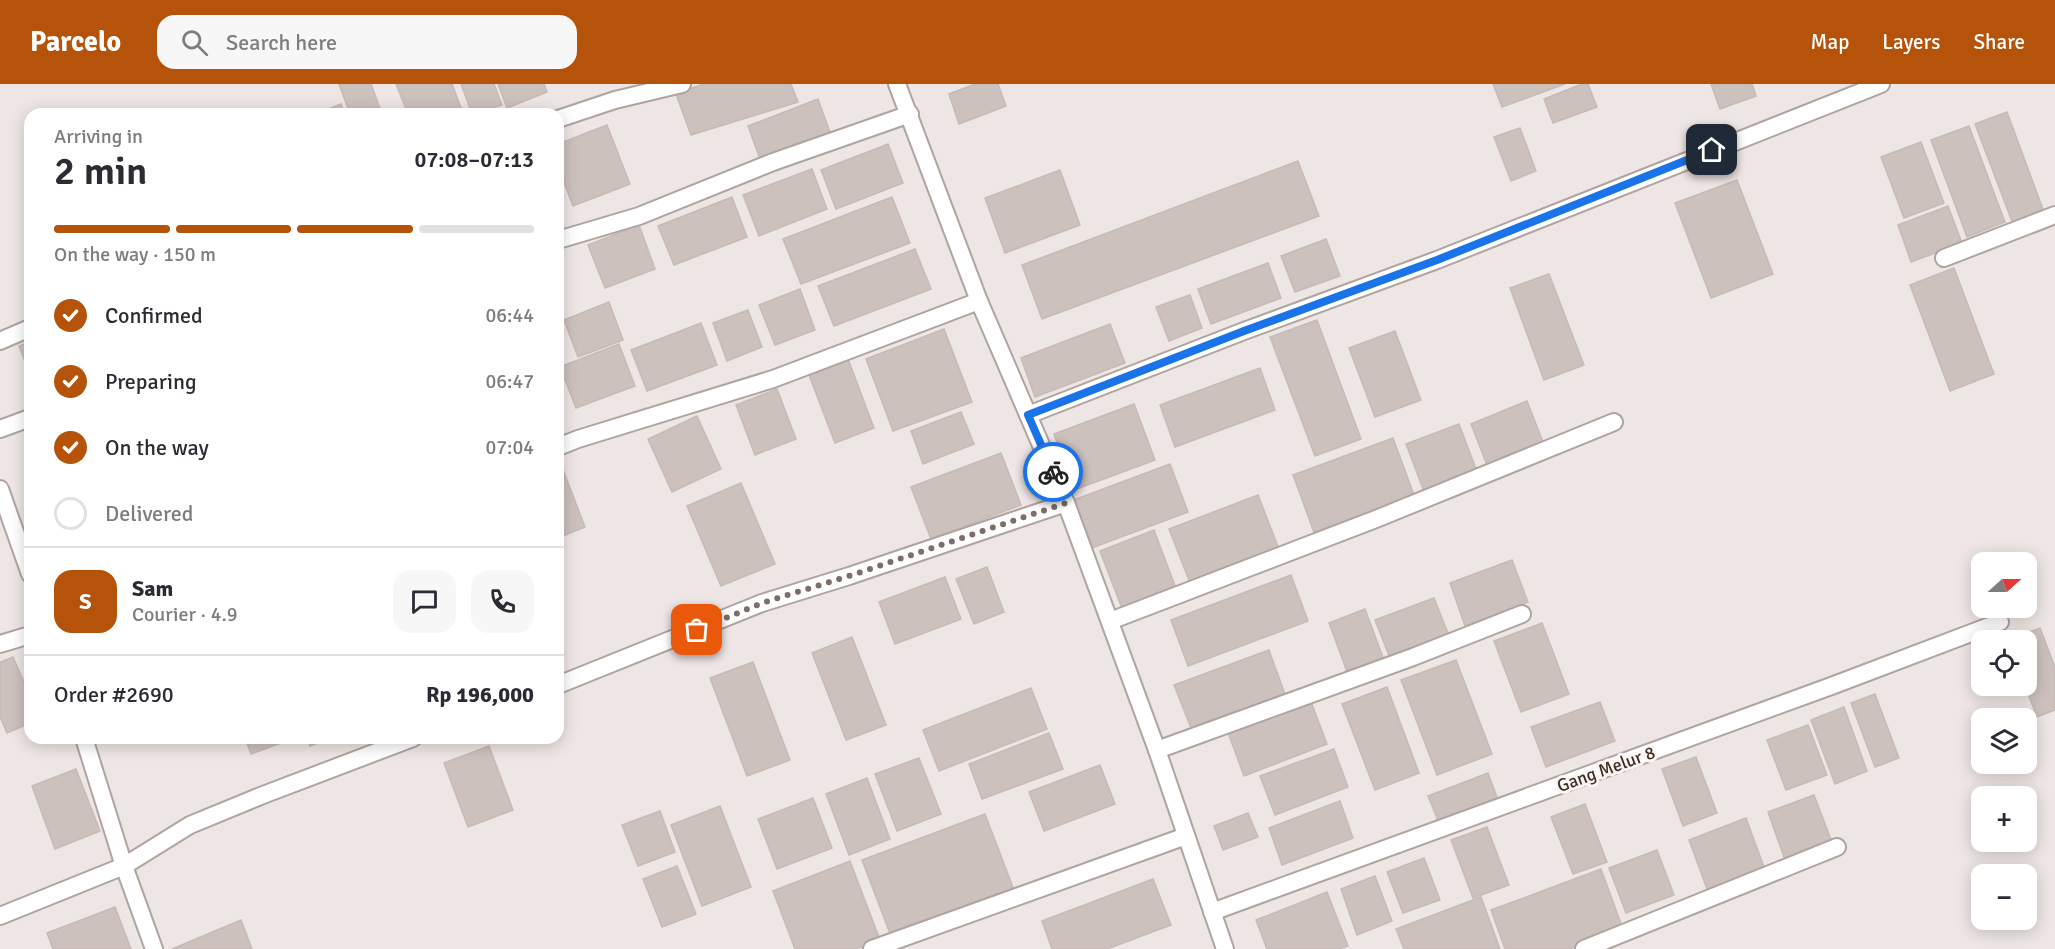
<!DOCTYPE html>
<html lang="en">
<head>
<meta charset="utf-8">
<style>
	:root { --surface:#fff; --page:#f7f7f7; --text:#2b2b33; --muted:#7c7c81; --line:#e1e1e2; --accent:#b45309 }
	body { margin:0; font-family:Signika,sans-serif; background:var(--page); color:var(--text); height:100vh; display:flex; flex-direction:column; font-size:22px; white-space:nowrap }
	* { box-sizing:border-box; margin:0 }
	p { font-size:20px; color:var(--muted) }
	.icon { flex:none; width:33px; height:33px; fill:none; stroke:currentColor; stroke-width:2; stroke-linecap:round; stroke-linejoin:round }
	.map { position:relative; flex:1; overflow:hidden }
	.panel { position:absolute; left:24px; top:24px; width:540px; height:636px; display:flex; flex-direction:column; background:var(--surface); border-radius:18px; box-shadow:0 3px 15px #0003 }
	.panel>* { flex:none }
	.needle { width:39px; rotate:69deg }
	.buttons { position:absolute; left:1971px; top:468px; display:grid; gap:12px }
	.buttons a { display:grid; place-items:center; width:66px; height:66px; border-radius:12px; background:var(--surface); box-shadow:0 3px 15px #0003; font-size:30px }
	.pin { position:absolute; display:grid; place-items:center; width:51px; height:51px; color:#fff; margin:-26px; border-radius:12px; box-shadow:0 3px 9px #0006 }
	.courier { position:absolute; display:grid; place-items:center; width:60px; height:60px; margin:-30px; border:4px solid #1a73e8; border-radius:50%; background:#fff; color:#222; box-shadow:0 2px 8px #0007 }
	.overview em { font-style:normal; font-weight:600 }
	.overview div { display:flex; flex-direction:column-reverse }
	.overview { display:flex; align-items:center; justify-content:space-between; height:102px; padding:0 30px }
	h1 { font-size:39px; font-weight:600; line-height:45px }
	.bar { display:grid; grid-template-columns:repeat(4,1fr); gap:9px 6px; align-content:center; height:72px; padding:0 30px }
	.bar i { height:8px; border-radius:4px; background:var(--line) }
	.bar .current { background:var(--accent) }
	.bar p { grid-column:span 4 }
	.line { display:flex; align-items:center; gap:15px; padding:0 30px; border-top:2px solid var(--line) }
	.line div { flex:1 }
	.round { display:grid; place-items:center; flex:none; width:63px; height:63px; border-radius:18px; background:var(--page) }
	ol { padding:0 30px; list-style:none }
	li { display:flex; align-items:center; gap:18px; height:66px }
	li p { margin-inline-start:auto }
	li .icon { padding:6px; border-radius:50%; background:var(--accent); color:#fff; stroke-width:4 }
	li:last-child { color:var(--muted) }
	li i { width:33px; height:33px; border:3px solid var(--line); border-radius:50% }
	header { display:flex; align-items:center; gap:36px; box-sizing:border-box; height:84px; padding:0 30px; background:var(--accent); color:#fff }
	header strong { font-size:28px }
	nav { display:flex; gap:33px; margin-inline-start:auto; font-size:21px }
	.search { width:420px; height:54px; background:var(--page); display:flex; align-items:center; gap:15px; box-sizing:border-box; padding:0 21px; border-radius:18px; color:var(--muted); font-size:22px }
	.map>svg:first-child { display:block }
</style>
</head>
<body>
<header>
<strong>Parcelo</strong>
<div class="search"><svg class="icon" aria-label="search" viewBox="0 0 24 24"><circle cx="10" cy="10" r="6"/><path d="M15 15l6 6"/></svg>Search here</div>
<nav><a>Map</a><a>Layers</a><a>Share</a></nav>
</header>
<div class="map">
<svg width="2055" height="865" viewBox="0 0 2055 865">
	<rect width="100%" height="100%" fill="#eee6e4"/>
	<!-- building -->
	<g fill="#ccc1bc" stroke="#c8bab6" stroke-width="1.5">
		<path d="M 339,0 L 371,0 L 382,30 L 350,30 Z"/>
		<path d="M 396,0 L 452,0 L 463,29 L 408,30 Z"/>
		<path d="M 461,0 L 494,0 L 502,21 L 472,30 Z"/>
		<path d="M 498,0 L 544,0 L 547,8 L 507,24 Z"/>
		<path d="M 703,0 L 791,0 L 798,18 L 691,51 L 676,10 Z"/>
		<path d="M 975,0 L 998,0 L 1006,22 L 959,40 L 949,10 Z"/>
		<path d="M 1493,0 L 1565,0 L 1502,23 Z"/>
		<path d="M 1582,0 L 1588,0 L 1597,23 L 1553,39 L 1544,15 Z"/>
		<path d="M 1711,0 L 1752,0 L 1756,12 L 1720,25 Z"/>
		<path d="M 818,15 L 830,48 L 760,75 L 748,42 Z"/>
		<path d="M 341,20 L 345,30 L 315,30 Z"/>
		<path d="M 2007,28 L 2044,128 L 2013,140 L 1975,40 Z"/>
		<path d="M 607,41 L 630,100 L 573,122 L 558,82 L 558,60 Z"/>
		<path d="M 1969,42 L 2005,138 L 1967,153 L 1931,56 Z"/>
		<path d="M 1520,44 L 1536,87 L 1511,97 L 1494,53 Z"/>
		<path d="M 1921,58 L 1944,119 L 1904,134 L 1881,73 Z"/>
		<path d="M 888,60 L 903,99 L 836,125 L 821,86 Z"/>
		<path d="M 1298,77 L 1319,132 L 1042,235 L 1022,181 Z"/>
		<path d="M 812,85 L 827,125 L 759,152 L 743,111 Z"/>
		<path d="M 1060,86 L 1080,141 L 1005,169 L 985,114 Z"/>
		<path d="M 1737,96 L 1773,190 L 1711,214 L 1675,119 Z"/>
		<path d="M 732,113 L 747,153 L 674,181 L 658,142 Z"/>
		<path d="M 892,113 L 910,159 L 801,200 L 783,155 Z"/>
		<path d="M 1948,122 L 1962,159 L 1911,178 L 1898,141 Z"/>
		<path d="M 639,141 L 655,185 L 605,204 L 588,161 Z"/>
		<path d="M 1326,155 L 1340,192 L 1295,208 L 1281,172 Z"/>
		<path d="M 915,165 L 931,205 L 834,242 L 818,202 Z"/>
		<path d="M 1268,179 L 1281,214 L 1211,240 L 1198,205 Z"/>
		<path d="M 1954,184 L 1994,290 L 1950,307 L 1910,201 Z"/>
		<path d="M 1549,190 L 1584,281 L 1544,296 L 1510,204 Z"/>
		<path d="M 800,205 L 815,246 L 775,261 L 759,221 Z"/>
		<path d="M 1190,211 L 1202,244 L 1169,257 L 1156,223 Z"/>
		<path d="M 609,218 L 623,256 L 578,273 L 564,236 Z"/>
		<path d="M 748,226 L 762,263 L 727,277 L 713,239 Z"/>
		<path d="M 1317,236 L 1361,355 L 1315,372 L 1270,253 Z"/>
		<path d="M 701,239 L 717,281 L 647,307 L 631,266 Z"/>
		<path d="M 1110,240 L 1125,279 L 1035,313 L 1021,274 Z"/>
		<path d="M 944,245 L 972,318 L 893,347 L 866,275 Z"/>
		<path d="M 1395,247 L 1421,316 L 1375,333 L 1349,264 Z"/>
		<path d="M 30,258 L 30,290 L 19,262 Z"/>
		<path d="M 619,260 L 635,302 L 576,324 L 560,283 Z"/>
		<path d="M 848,275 L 874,344 L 835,359 L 809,291 Z"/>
		<path d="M 1260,284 L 1275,326 L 1175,363 L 1160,321 Z"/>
		<path d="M 777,305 L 796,355 L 755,371 L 736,321 Z"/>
		<path d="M 1527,317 L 1543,358 L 1487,381 L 1471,340 Z"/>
		<path d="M 1134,320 L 1155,376 L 1074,406 L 1054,350 Z"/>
		<path d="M 961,328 L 974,360 L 923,380 L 911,347 Z"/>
		<path d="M 697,332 L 721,385 L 672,408 L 648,355 Z"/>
		<path d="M 1459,340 L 1478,390 L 1425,410 L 1406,360 Z"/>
		<path d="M 1393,354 L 1414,411 L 1314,448 L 1293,391 Z"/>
		<path d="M 1001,369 L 1021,421 L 931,455 L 911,403 Z"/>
		<path d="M 1170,380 L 1188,428 L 1089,465 L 1071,417 Z"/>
		<path d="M 562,383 L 585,443 L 558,454 L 558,384 Z"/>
		<path d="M 741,399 L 775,480 L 721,502 L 687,422 Z"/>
		<path d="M 1258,411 L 1279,465 L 1190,499 L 1169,445 Z"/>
		<path d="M 1154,446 L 1177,507 L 1123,527 L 1100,467 Z"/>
		<path d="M 1512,476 L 1528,518 L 1465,542 L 1450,499 Z"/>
		<path d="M 987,483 L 1004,528 L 974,540 L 956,495 Z"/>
		<path d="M 1291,491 L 1308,537 L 1188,582 L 1171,536 Z"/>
		<path d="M 945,493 L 961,535 L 895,560 L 879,518 Z"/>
		<path d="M 1434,514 L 1451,557 L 1392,579 L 1375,536 Z"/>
		<path d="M 1365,525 L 1385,579 L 1349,593 L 1329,539 Z"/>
		<path d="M 1542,539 L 1569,610 L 1521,628 L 1494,557 Z"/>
		<path d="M 2040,544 L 2055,583 L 2055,626 L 2037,633 L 2025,602 L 2026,556 L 2008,556 Z"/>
		<path d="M 852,553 L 886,641 L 846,656 L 812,569 Z"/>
		<path d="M 1269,566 L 1286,613 L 1193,649 L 1174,601 Z"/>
		<path d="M 13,573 L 30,612 L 30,639 L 7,649 L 0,633 L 0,578 Z"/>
		<path d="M 1456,576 L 1492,670 L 1437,691 L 1401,596 Z"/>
		<path d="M 753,578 L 790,676 L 747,692 L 710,594 Z"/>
		<path d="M 1387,603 L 1419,689 L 1375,706 L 1342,620 Z"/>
		<path d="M 1031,604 L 1047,645 L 939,687 L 923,646 Z"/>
		<path d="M 1875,610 L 1899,674 L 1875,683 L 1851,619 Z"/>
		<path d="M 1310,615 L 1327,660 L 1244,692 L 1227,646 Z"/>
		<path d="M 1600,618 L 1615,657 L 1546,683 L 1531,643 Z"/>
		<path d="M 1844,623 L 1867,687 L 1835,700 L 1811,636 Z"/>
		<path d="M 1808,641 L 1827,691 L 1786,706 L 1767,656 Z"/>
		<path d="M 1049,649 L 1063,685 L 982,715 L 969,680 Z"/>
		<path d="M 245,654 L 294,654 L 251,670 Z"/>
		<path d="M 307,654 L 330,654 L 310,662 Z"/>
		<path d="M 489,662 L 513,726 L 468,743 L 444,679 Z"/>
		<path d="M 1334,665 L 1348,703 L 1275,731 L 1260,692 Z"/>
		<path d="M 1696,673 L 1717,729 L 1683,742 L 1662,685 Z"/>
		<path d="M 919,674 L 941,730 L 897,747 L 875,690 Z"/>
		<path d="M 1100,681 L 1115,720 L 1044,747 L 1029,708 Z"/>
		<path d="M 76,685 L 100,747 L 55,765 L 32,702 Z"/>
		<path d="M 1488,689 L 1498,716 L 1439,739 L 1428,712 Z"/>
		<path d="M 867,694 L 890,755 L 849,771 L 826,710 Z"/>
		<path d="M 1814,711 L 1832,758 L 1785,776 L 1768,728 Z"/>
		<path d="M 813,714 L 832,764 L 777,785 L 758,735 Z"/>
		<path d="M 1340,717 L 1353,754 L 1282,781 L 1269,744 Z"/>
		<path d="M 1585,720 L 1607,778 L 1573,790 L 1551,733 Z"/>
		<path d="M 720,722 L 751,803 L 702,822 L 671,741 Z"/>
		<path d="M 660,727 L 675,768 L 638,782 L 622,741 Z"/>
		<path d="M 1248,729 L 1258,753 L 1223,766 L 1214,742 Z"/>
		<path d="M 985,730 L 1014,806 L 891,852 L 862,776 Z"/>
		<path d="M 1746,734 L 1764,783 L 1707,805 L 1689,756 Z"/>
		<path d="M 1487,743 L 1509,801 L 1473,814 L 1451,756 Z"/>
		<path d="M 1657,766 L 1674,811 L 1626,829 L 1609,784 Z"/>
		<path d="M 1424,774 L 1440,816 L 1403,829 L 1387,788 Z"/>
		<path d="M 850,777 L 880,856 L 856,865 L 795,865 L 773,807 Z"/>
		<path d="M 677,782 L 696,830 L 662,843 L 643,795 Z"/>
		<path d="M 1601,785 L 1623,845 L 1569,865 L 1505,865 L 1491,826 Z"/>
		<path d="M 1375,792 L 1392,837 L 1357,851 L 1341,805 Z"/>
		<path d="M 1153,795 L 1171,841 L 1107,865 L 1052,865 L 1042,837 Z"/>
		<path d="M 1327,808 L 1348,862 L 1339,865 L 1267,865 L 1256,836 Z"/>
		<path d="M 1481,813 L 1500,865 L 1404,865 L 1396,845 Z"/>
		<path d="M 115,823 L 131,865 L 53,865 L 47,849 Z"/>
		<path d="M 241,836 L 252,865 L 172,865 Z"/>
	</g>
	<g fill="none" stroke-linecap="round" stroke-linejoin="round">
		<!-- minor casing -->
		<g stroke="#afa49f" stroke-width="20">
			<g id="minor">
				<path d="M 558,35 L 615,16 L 682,0"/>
				<path d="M 558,156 L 639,132 L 773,78 L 910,30"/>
				<path d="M 1944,174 L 2055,131"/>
				<path d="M 0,257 L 30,244"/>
				<path d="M 1028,331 L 1244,247 L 1437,176 L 1881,0"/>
				<path d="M 0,345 L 30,334"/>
				<path d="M 558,363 L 578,355 L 773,295 L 979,217"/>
				<path d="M 0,405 L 30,490"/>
				<path d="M 1110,537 L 1376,435 L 1614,338"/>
				<path d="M 0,560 L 30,551"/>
				<path d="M 558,601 L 762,519 L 849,492 L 1066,419"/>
				<path d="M 84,654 L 124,782 L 154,865"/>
				<path d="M 1157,666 L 1413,573 L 1522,530"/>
				<path d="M 1212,828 L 1834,601 L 2000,538"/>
				<path d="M 0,832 L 124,782 L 190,741 L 263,711 L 413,654"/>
				<path d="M 872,865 L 1186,752"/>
				<path d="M 1584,865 L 1837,763"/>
			</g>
		</g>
		<!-- tertiary casing -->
		<g stroke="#afa49f" stroke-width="20">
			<path id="tertiary" d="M 897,0 L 979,217 L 1066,419 L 1157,666 L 1225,865"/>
		</g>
		<!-- minor -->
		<use href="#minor" stroke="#fff" stroke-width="16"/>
		<!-- tertiary -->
		<use href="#tertiary" stroke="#fff" stroke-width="16"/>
	</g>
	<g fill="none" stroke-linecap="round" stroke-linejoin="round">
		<!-- done -->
		<path stroke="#7d6e67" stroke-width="6" stroke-dasharray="0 10.8" d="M 697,546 L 762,519 L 849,492 L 1066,419 L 1053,388"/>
		<!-- route -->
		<path stroke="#1a73e8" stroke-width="8" d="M 1053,388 L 1028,331 L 1244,247 L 1437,176 L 1712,66"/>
	</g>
	<g text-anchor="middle" stroke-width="6" stroke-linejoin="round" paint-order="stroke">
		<!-- street labels -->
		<g font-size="18" fill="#402e23" stroke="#faf6f5">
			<text transform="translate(1606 685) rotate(-20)" y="6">Gang Melur 8</text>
		</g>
	</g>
</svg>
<div class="buttons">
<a><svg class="needle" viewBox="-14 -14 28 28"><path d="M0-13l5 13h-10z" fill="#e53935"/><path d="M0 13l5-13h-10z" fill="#7c7c81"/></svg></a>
<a><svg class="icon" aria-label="locate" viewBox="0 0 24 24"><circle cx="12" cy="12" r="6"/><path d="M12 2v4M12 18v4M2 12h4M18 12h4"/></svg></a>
<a><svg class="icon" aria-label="layers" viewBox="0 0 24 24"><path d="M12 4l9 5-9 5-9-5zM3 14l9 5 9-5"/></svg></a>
<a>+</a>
<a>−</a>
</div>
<div class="pin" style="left:697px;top:546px;background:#ea580c"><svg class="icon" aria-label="bag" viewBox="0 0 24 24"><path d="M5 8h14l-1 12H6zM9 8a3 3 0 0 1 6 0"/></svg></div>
<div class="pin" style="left:1712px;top:66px;background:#1f2937"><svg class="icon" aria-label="home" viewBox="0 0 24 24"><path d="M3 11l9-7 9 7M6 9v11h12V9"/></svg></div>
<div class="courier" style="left:1053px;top:388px"><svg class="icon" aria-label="bike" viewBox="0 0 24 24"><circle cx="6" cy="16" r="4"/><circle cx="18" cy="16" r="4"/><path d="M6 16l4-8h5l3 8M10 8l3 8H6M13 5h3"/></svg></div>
<section class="panel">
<div class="overview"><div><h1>2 min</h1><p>Arriving in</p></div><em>07:08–07:13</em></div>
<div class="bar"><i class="current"></i><i class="current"></i><i class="current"></i><i></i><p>On the way · 150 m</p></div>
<ol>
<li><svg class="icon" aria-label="check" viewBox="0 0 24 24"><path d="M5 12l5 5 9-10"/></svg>Confirmed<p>06:44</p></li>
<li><svg class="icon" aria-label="check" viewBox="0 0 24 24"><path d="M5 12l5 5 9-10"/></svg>Preparing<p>06:47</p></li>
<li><svg class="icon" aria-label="check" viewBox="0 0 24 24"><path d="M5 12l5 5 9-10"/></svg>On the way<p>07:04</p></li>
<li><i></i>Delivered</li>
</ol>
<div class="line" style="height:108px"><b class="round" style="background:var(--accent);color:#fff">S</b><div><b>Sam</b><p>Courier · 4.9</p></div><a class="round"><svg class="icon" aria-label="chat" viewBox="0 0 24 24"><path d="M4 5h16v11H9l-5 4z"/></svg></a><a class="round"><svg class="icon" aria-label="phone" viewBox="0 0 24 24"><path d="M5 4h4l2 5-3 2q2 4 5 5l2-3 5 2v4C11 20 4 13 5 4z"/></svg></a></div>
<div class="line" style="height:78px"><div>Order #2690</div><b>Rp 196,000</b></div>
</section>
</div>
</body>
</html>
